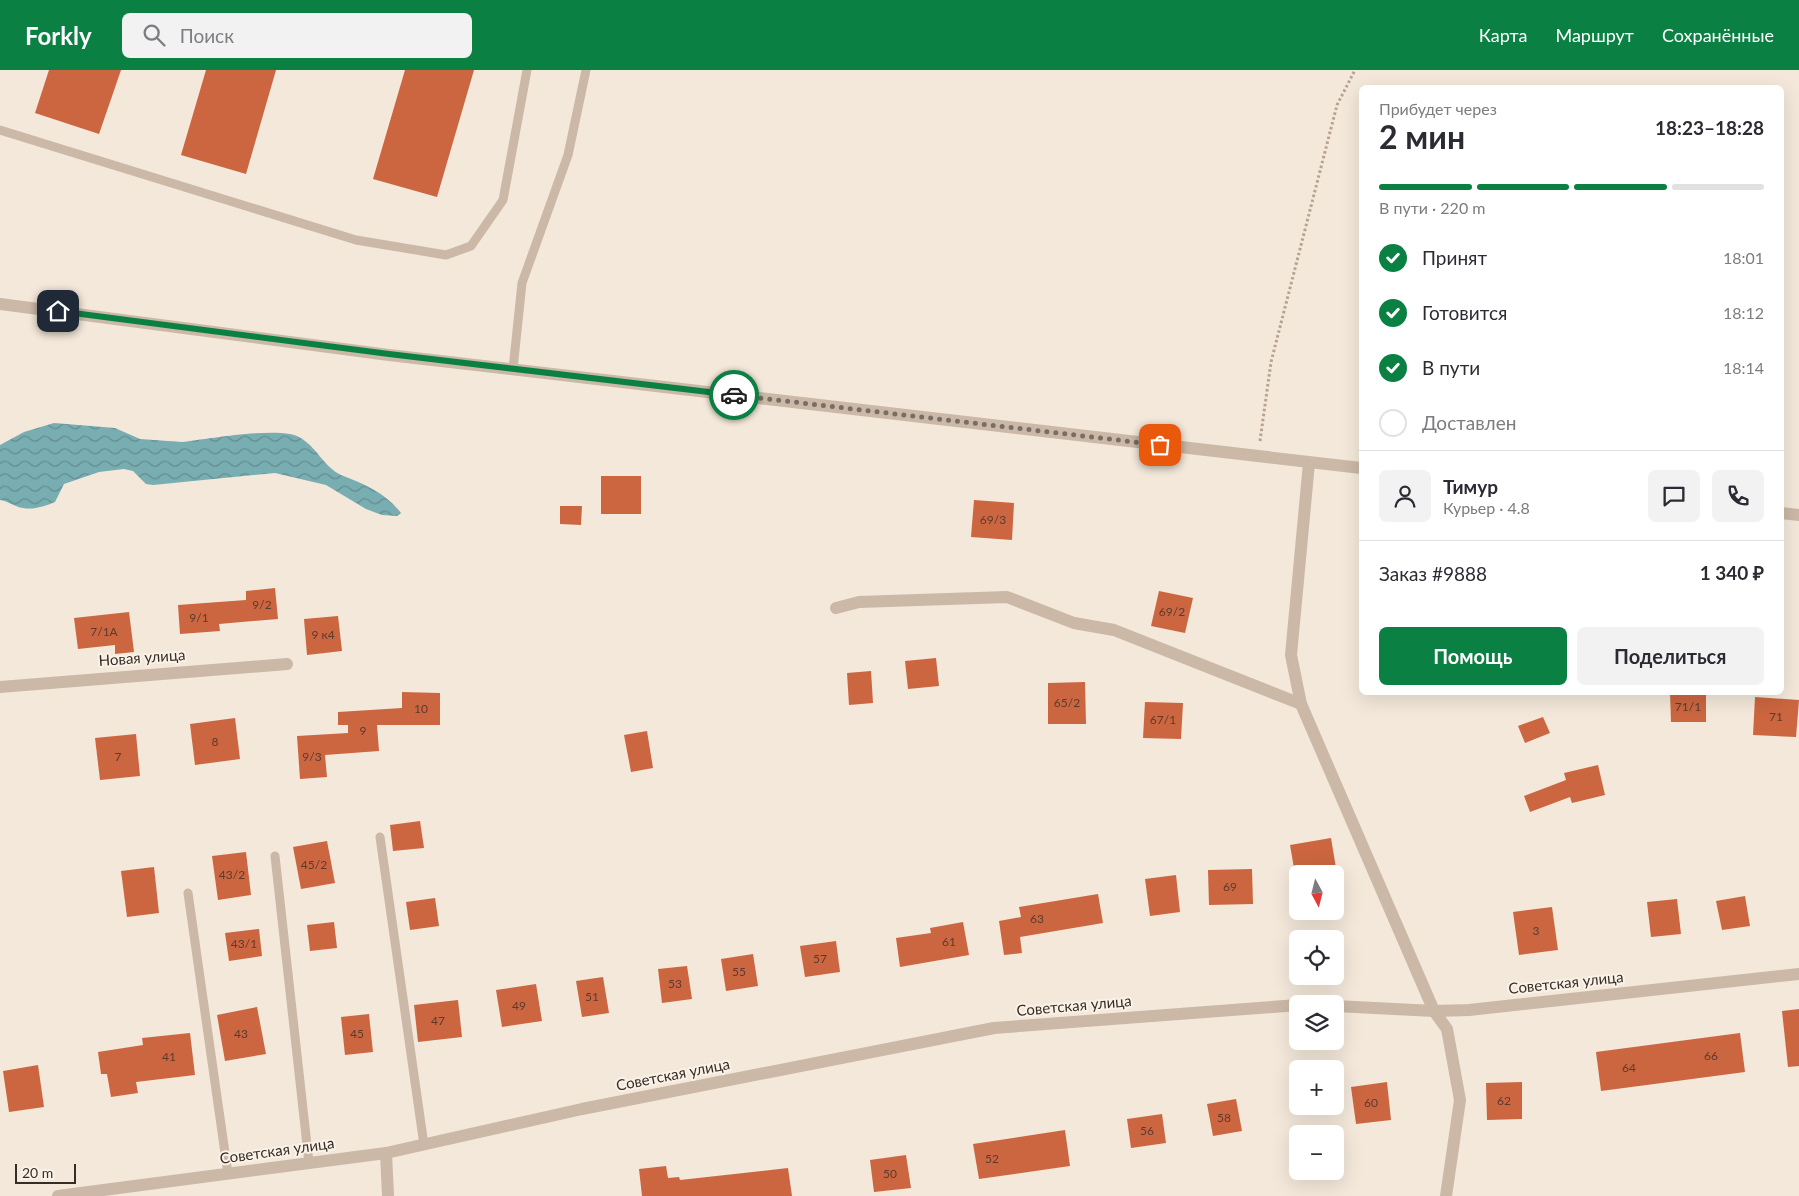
<!DOCTYPE html>
<html lang="ru">
<head>
<meta charset="utf-8">
<style>
	:root { --surface:#fff; --page:#f2f2f3; --text:#2b2b33; --muted:#7c7c81; --line:#e1e1e2; --accent:#0b8043 }
	body { margin:0; font-family:Lato,sans-serif; background:var(--page); color:var(--text); height:100vh; display:flex; flex-direction:column; font-size:19px; white-space:nowrap }
	* { box-sizing:border-box; margin:0 }
	p { font-size:16px; color:var(--muted) }
	.icon { flex:none; width:28px; height:28px; fill:none; stroke:currentColor; stroke-width:2; stroke-linecap:round; stroke-linejoin:round }
	.map { position:relative; flex:1; overflow:hidden }
	.sheet { position:absolute; left:1359px; top:15px; width:425px; height:610px; display:flex; flex-direction:column; background:var(--surface); border-radius:8px; box-shadow:0 5px 20px #0002 }
	.sheet>* { flex:none }
	.needle { width:32px; rotate:173deg }
	.buttons { position:absolute; left:1289px; top:795px; display:grid; gap:10px }
	.buttons a { display:grid; place-items:center; width:55px; height:55px; border-radius:8px; background:var(--surface); box-shadow:0 5px 20px #0002; font-size:25px }
	.scale { position:absolute; left:15px; bottom:12px; width:61px; box-sizing:border-box; padding-left:5px; border:2px solid #372d27; border-top:0; font-size:14px; line-height:18px; white-space:nowrap; color:#372d27; -webkit-text-stroke:4px #faf2e7; paint-order:stroke }
	.pin { position:absolute; display:grid; place-items:center; width:42px; height:42px; color:#fff; margin:-21px; border-radius:10px; box-shadow:0 2px 8px #0006 }
	.courier { position:absolute; display:grid; place-items:center; width:50px; height:50px; margin:-25px; border:4px solid #0b8043; border-radius:50%; background:#fff; color:#222; box-shadow:0 1px 6px #0007 }
	.head em { font-style:normal; font-weight:700 }
	.head div { display:flex; flex-direction:column-reverse }
	.head { display:flex; align-items:center; justify-content:space-between; height:85px; padding:0 20px }
	h1 { font-size:32px; font-weight:700; line-height:38px }
	.bar { display:grid; grid-template-columns:repeat(4,1fr); gap:8px 5px; align-content:center; height:60px; padding:0 20px }
	.bar i { height:6px; border-radius:4px; background:var(--line) }
	.bar .on { background:var(--accent) }
	.bar p { grid-column:span 4 }
	.line { display:flex; align-items:center; gap:12px; padding:0 20px; border-top:1px solid var(--line) }
	.line div { flex:1 }
	.round { display:grid; place-items:center; flex:none; width:52px; height:52px; border-radius:8px; background:var(--page) }
	ol { padding:0 20px; list-style:none }
	li { display:flex; align-items:center; gap:15px; height:55px }
	li p { margin-inline-start:auto }
	li .icon { padding:5px; border-radius:50%; background:var(--accent); color:#fff; stroke-width:4 }
	li:last-child { color:var(--muted) }
	li i { width:28px; height:28px; border:2px solid var(--line); border-radius:50% }
	.cta { display:flex; gap:10px; margin-top:auto; padding:10px 20px }
	.cta a { flex:1; height:58px; border-radius:8px; background:var(--accent); color:#fff; font-size:20px; font-weight:700; line-height:58px; text-align:center }
	.cta a+a { background:var(--page); color:var(--text) }
	header { display:flex; align-items:center; gap:30px; box-sizing:border-box; height:70px; padding:0 25px; background:var(--accent); color:#fff }
	header strong { font-size:24px }
	nav { display:flex; gap:28px; margin-inline-start:auto; font-size:18px }
	.search { width:350px; height:45px; background:var(--page); display:flex; align-items:center; gap:12px; box-sizing:border-box; padding:0 18px; border-radius:8px; color:var(--muted); font-size:19px }
	.map>svg:first-child { display:block }
</style>
</head>
<body>
<header>
<strong>Forkly</strong>
<div class="search"><svg class="icon" aria-label="search" viewBox="0 0 24 24"><circle cx="10" cy="10" r="6"/><path d="M15 15l6 6"/></svg>Поиск</div>
<nav><a>Карта</a><a>Маршрут</a><a>Сохранённые</a></nav>
</header>
<div class="map">
<svg width="1799" height="1126" viewBox="0 0 1799 1126">
	<defs>
		<pattern id="water-waves" width="16" height="10" patternUnits="userSpaceOnUse" patternTransform="scale(1.25)"><rect width="16" height="10" fill="#78adb1"/><path d="M0 5q4-4 8 0t8 0" fill="none" stroke="#638d90"/></pattern>
	</defs>
	<rect width="100%" height="100%" fill="#f3e8da"/>
	<!-- water -->
	<path fill="url(#water-waves)" d="M 54,353 L 115,358 L 140,369 L 182,372 C 207,369 280,356 299,367 C 316,376 324,397 341,405 C 364,414 386,423 401,443 L 397,446 L 382,445 L 366,439 L 326,415 L 275,403 L 153,415 L 146,414 L 133,401 L 124,399 L 99,402 L 64,414 L 55,432 C 45,436 34,440 23,438 C 15,437 8,431 0,430 L 0,375 L 24,362 Z"/>
	<!-- building -->
	<g fill="#cb6640">
		<path d="M 49,0 L 121,0 L 99,64 L 35,43 Z"/>
		<path d="M 206,0 L 276,0 L 246,104 L 181,85 Z"/>
		<path d="M 405,0 L 474,0 L 437,127 L 373,109 Z"/>
		<rect x="601" y="406" width="40" height="38"/>
		<path d="M 974,430 L 1014,433 L 1012,470 L 971,467 Z"/>
		<path d="M 560,436 L 582,436 L 581,455 L 560,454 Z"/>
		<path d="M 275,518 L 278,549 L 219,554 L 220,561 L 180,564 L 178,535 L 246,530 L 246,521 Z"/>
		<path d="M 1159,521 L 1193,528 L 1185,563 L 1151,556 Z"/>
		<path d="M 129,542 L 134,582 L 115,584 L 115,575 L 78,579 L 74,548 Z"/>
		<path d="M 338,546 L 342,581 L 307,585 L 304,549 Z"/>
		<path d="M 936,588 L 939,616 L 908,619 L 905,591 Z"/>
		<path d="M 871,601 L 873,633 L 849,635 L 847,603 Z"/>
		<path d="M 1085,612 L 1086,654 L 1048,654 L 1048,613 Z"/>
		<path d="M 402,622 L 440,623 L 440,655 L 377,655 L 379,681 L 325,685 L 327,707 L 300,709 L 297,666 L 348,663 L 348,655 L 338,655 L 338,642 L 402,638 Z"/>
		<path d="M 1670,622 L 1706,622 L 1706,652 L 1671,652 Z"/>
		<path d="M 1755,627 L 1799,630 L 1796,667 L 1753,665 Z"/>
		<path d="M 1145,632 L 1183,633 L 1181,669 L 1143,668 Z"/>
		<path d="M 1543,647 L 1550,663 L 1525,673 L 1518,656 Z"/>
		<path d="M 235,648 L 240,689 L 195,695 L 190,654 Z"/>
		<path d="M 647,661 L 653,698 L 631,702 L 624,665 Z"/>
		<path d="M 136,664 L 140,706 L 100,710 L 95,668 Z"/>
		<path d="M 1598,695 L 1605,725 L 1572,733 L 1570,727 L 1530,742 L 1524,726 L 1566,710 L 1564,703 Z"/>
		<path d="M 420,751 L 424,778 L 393,781 L 390,755 Z"/>
		<path d="M 1331,768 L 1337,804 L 1295,804 L 1290,775 Z"/>
		<path d="M 327,771 L 335,813 L 301,819 L 293,777 Z"/>
		<path d="M 246,782 L 251,825 L 218,830 L 212,786 Z"/>
		<path d="M 154,797 L 159,843 L 127,847 L 121,801 Z"/>
		<path d="M 1252,799 L 1253,834 L 1209,835 L 1208,800 Z"/>
		<path d="M 1176,805 L 1180,842 L 1150,846 L 1145,809 Z"/>
		<path d="M 1098,824 L 1103,853 L 1020,867 L 1022,883 L 1004,885 L 999,851 L 1021,847 L 1019,837 Z"/>
		<path d="M 1745,826 L 1750,856 L 1722,860 L 1716,831 Z"/>
		<path d="M 435,828 L 439,856 L 410,860 L 406,832 Z"/>
		<path d="M 1677,829 L 1681,864 L 1651,867 L 1647,832 Z"/>
		<path d="M 1552,837 L 1558,880 L 1519,885 L 1513,842 Z"/>
		<path d="M 334,852 L 337,878 L 310,881 L 307,855 Z"/>
		<path d="M 963,852 L 969,885 L 900,897 L 896,868 L 931,863 L 930,858 Z"/>
		<path d="M 259,859 L 262,886 L 229,891 L 225,863 Z"/>
		<path d="M 836,871 L 840,902 L 805,907 L 800,876 Z"/>
		<path d="M 753,884 L 758,916 L 726,921 L 721,889 Z"/>
		<path d="M 687,896 L 692,929 L 662,933 L 658,899 Z"/>
		<path d="M 603,907 L 609,943 L 582,947 L 576,911 Z"/>
		<path d="M 536,914 L 542,951 L 502,957 L 496,920 Z"/>
		<path d="M 458,930 L 462,967 L 418,972 L 414,935 Z"/>
		<path d="M 257,937 L 266,984 L 225,991 L 217,945 Z"/>
		<path d="M 1799,939 L 1799,996 L 1788,997 L 1782,941 Z"/>
		<path d="M 369,944 L 373,982 L 345,985 L 341,947 Z"/>
		<path d="M 190,963 L 195,1005 L 136,1012 L 138,1023 L 111,1027 L 107,1004 L 101,1004 L 98,982 L 143,975 L 142,968 Z"/>
		<path d="M 1740,963 L 1745,1002 L 1601,1021 L 1596,982 Z"/>
		<path d="M 38,995 L 44,1037 L 9,1042 L 3,1001 Z"/>
		<path d="M 1387,1012 L 1391,1050 L 1356,1054 L 1351,1017 Z"/>
		<path d="M 1522,1012 L 1522,1049 L 1487,1050 L 1486,1013 Z"/>
		<path d="M 1236,1029 L 1242,1061 L 1213,1066 L 1207,1034 Z"/>
		<path d="M 1162,1044 L 1166,1073 L 1131,1078 L 1127,1049 Z"/>
		<path d="M 1065,1060 L 1070,1096 L 979,1109 L 973,1074 Z"/>
		<path d="M 906,1085 L 911,1118 L 874,1122 L 870,1090 Z"/>
		<path d="M 666,1096 L 668,1108 L 679,1107 L 680,1110 L 788,1098 L 792,1126 L 642,1126 L 639,1099 Z"/>
	</g>
	<g fill="none" stroke-linecap="round" stroke-linejoin="round">
		<!-- path -->
		<path stroke="#b7a290" stroke-width="3" stroke-dasharray="2.5 2.5" stroke-linecap="butt" d="M 1260,371 L 1271,292 L 1337,35 L 1355,0"/>
		<!-- service -->
		<g stroke="#cbb8a6" stroke-width="9">
			<path d="M 0,60 L 356,170 L 446,185 L 471,176 L 503,130 L 527,0"/>
			<path d="M 513,299 L 522,213 L 568,85 L 586,0"/>
			<path d="M 380,767 L 424,1075"/>
			<path d="M 275,786 L 309,1093"/>
			<path d="M 188,823 L 228,1104"/>
		</g>
		<!-- minor -->
		<g stroke="#cbb8a6" stroke-width="12">
			<path d="M 0,234 L 389,285 L 1361,398"/>
			<path d="M 1309,393 L 1291,585 L 1301,634 L 1434,941 L 1447,959 L 1460,1030 L 1446,1126"/>
			<path d="M 1781,443 L 1799,445"/>
			<path d="M 836,538 L 859,532 L 1007,527 L 1074,553 L 1114,560 L 1301,634"/>
			<path d="M 0,617 L 287,594"/>
			<path d="M 1335,936 L 1434,941 L 1469,940 L 1799,904"/>
			<path d="M 386,1083 L 388,1126"/>
			<path d="M 58,1126 L 386,1083 L 582,1039 L 994,958 L 1298,935"/>
		</g>
	</g>
	<g fill="none" stroke-linecap="round" stroke-linejoin="round">
		<!-- done -->
		<path stroke="#796e66" stroke-width="5" stroke-dasharray="0 9" d="M 734,325 L 1160,375"/>
		<!-- route -->
		<path stroke="#0b8043" stroke-width="6" d="M 58,241 L 389,284 L 734,325"/>
	</g>
	<g text-anchor="middle" stroke-width="4" stroke-linejoin="round" paint-order="stroke">
		<!-- number labels -->
		<g font-size="12" fill="#5c3b2d">
			<text x="993" y="454">69/3</text>
			<text x="262" y="539">9/2</text>
			<text x="1172" y="546">69/2</text>
			<text x="199" y="552">9/1</text>
			<text x="104" y="566">7/1А</text>
			<text x="323" y="569">9 к4</text>
			<text x="1067" y="637">65/2</text>
			<text x="1688" y="641">71/1</text>
			<text x="421" y="643">10</text>
			<text x="1776" y="651">71</text>
			<text x="1163" y="654">67/1</text>
			<text x="363" y="665">9</text>
			<text x="215" y="676">8</text>
			<text x="118" y="691">7</text>
			<text x="312" y="691">9/3</text>
			<text x="314" y="799">45/2</text>
			<text x="232" y="809">43/2</text>
			<text x="1230" y="821">69</text>
			<text x="1037" y="853">63</text>
			<text x="1536" y="865">3</text>
			<text x="949" y="876">61</text>
			<text x="244" y="878">43/1</text>
			<text x="820" y="893">57</text>
			<text x="739" y="906">55</text>
			<text x="675" y="918">53</text>
			<text x="592" y="931">51</text>
			<text x="519" y="940">49</text>
			<text x="438" y="955">47</text>
			<text x="241" y="968">43</text>
			<text x="357" y="968">45</text>
			<text x="1711" y="990">66</text>
			<text x="169" y="991">41</text>
			<text x="1629" y="1002">64</text>
			<text x="1504" y="1035">62</text>
			<text x="1371" y="1037">60</text>
			<text x="1224" y="1052">58</text>
			<text x="1147" y="1065">56</text>
			<text x="992" y="1093">52</text>
			<text x="890" y="1108">50</text>
		</g>
		<!-- street labels -->
		<g font-size="15" fill="#372d27" stroke="#faf2e7">
			<text transform="translate(142 588) rotate(-4)" y="5">Новая улица</text>
			<text transform="translate(1566 913) rotate(-6)" y="5">Советская улица</text>
			<text transform="translate(1074 936) rotate(-5)" y="5">Советская улица</text>
			<text transform="translate(673 1005) rotate(-11)" y="5">Советская улица</text>
			<text transform="translate(277 1081) rotate(-8)" y="5">Советская улица</text>
		</g>
	</g>
</svg>
<div class="buttons">
<a><svg class="needle" viewBox="-14 -14 28 28"><path d="M0-13l5 13h-10z" fill="#e53935"/><path d="M0 13l5-13h-10z" fill="#7c7c81"/></svg></a>
<a><svg class="icon" aria-label="locate" viewBox="0 0 24 24"><circle cx="12" cy="12" r="6"/><path d="M12 2v4M12 18v4M2 12h4M18 12h4"/></svg></a>
<a><svg class="icon" aria-label="layers" viewBox="0 0 24 24"><path d="M12 4l9 5-9 5-9-5zM3 14l9 5 9-5"/></svg></a>
<a>+</a>
<a>−</a>
</div>
<div class="scale">20 m</div>
<div class="pin" style="left:1160px;top:375px;background:#ea580c"><svg class="icon" aria-label="bag" viewBox="0 0 24 24"><path d="M5 8h14l-1 12H6zM9 8a3 3 0 0 1 6 0"/></svg></div>
<div class="pin" style="left:58px;top:241px;background:#1f2937"><svg class="icon" aria-label="home" viewBox="0 0 24 24"><path d="M3 11l9-7 9 7M6 9v11h12V9"/></svg></div>
<div class="courier" style="left:734px;top:325px"><svg class="icon" aria-label="car" viewBox="0 0 24 24"><path d="M5 17H2v-5l4-1 3-4h7l3 4 3 1v5h-3M9 17h6M6 11h13"/><circle cx="7" cy="17" r="2"/><circle cx="17" cy="17" r="2"/></svg></div>
<section class="sheet">
<div class="head"><div><h1>2 мин</h1><p>Прибудет через</p></div><em>18:23–18:28</em></div>
<div class="bar"><i class="on"></i><i class="on"></i><i class="on"></i><i></i><p>В пути · 220 m</p></div>
<ol>
<li><svg class="icon" aria-label="check" viewBox="0 0 24 24"><path d="M5 12l5 5 9-10"/></svg>Принят<p>18:01</p></li>
<li><svg class="icon" aria-label="check" viewBox="0 0 24 24"><path d="M5 12l5 5 9-10"/></svg>Готовится<p>18:12</p></li>
<li><svg class="icon" aria-label="check" viewBox="0 0 24 24"><path d="M5 12l5 5 9-10"/></svg>В пути<p>18:14</p></li>
<li><i></i>Доставлен</li>
</ol>
<div class="line" style="height:90px"><a class="round"><svg class="icon" aria-label="person" viewBox="0 0 24 24"><circle cx="12" cy="8" r="4"/><path d="M4 21q1-7 8-7t8 7"/></svg></a><div><b>Тимур</b><p>Курьер · 4.8</p></div><a class="round"><svg class="icon" aria-label="chat" viewBox="0 0 24 24"><path d="M4 5h16v11H9l-5 4z"/></svg></a><a class="round"><svg class="icon" aria-label="phone" viewBox="0 0 24 24"><path d="M5 4h4l2 5-3 2q2 4 5 5l2-3 5 2v4C11 20 4 13 5 4z"/></svg></a></div>
<div class="line" style="height:65px"><div>Заказ #9888</div><b>1 340 ₽</b></div>
<div class="cta"><a>Помощь</a><a>Поделиться</a></div>
</section>
</div>
</body>
</html>
